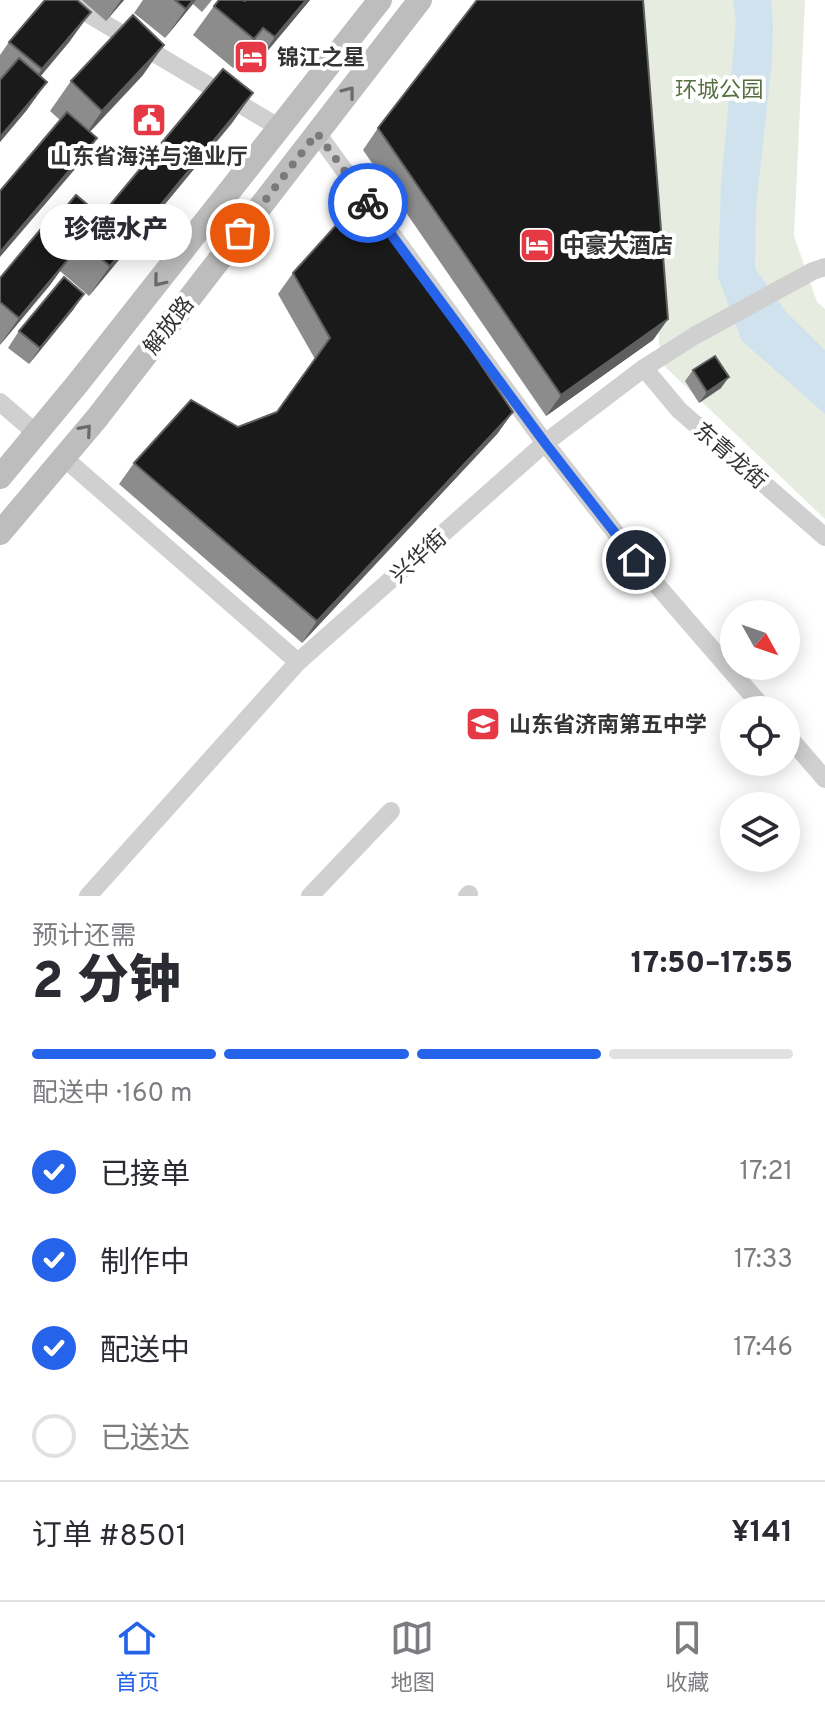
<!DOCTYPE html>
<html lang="zh">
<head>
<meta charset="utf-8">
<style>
	:root { --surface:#fff; --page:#f7f7f7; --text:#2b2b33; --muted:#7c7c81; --line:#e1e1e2; --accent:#2563eb }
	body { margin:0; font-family:Overpass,"Noto Sans SC",sans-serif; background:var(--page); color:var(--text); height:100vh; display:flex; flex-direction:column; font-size:30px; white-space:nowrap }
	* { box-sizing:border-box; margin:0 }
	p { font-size:26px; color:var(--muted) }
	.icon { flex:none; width:44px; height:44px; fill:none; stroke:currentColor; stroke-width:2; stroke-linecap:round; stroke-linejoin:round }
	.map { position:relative; height:896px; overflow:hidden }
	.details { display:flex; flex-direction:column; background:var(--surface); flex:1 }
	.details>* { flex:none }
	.needle { width:52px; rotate:130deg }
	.controls { position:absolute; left:720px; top:600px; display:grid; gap:16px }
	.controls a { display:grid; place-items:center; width:80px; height:80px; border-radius:50%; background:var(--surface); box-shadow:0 4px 20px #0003; font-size:40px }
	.pin { position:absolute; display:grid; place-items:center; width:68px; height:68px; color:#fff; margin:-34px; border:4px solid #fff; border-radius:50%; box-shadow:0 2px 8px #0007 }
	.courier { position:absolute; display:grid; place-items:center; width:80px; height:80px; margin:-40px; border:6px solid #2563eb; border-radius:50%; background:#fff; color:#222; box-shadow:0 2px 10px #0007 }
	.bubble { position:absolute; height:56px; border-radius:28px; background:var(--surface); box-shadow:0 4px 20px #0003; font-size:26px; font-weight:800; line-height:56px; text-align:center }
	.overview em { font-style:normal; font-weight:800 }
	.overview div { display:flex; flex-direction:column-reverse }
	.overview { display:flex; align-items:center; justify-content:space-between; height:136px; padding:0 32px }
	h1 { font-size:52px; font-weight:800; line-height:60px }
	.bar { display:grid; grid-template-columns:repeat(4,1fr); gap:12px 8px; align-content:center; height:96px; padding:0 32px }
	.bar i { height:10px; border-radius:6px; background:var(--line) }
	.bar .current { background:var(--accent) }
	.bar p { grid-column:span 4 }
	.line { display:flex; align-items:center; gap:20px; padding:0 32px; border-top:2px solid var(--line) }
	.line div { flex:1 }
	ol { padding:0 32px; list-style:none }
	li { display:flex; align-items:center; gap:24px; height:88px }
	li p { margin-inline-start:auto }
	li .icon { padding:8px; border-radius:50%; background:var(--accent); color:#fff; stroke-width:4 }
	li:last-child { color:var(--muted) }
	li i { width:44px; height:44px; border:4px solid var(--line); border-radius:50% }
	.tab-bar { display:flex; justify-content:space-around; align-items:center; height:112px; border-top:2px solid var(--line); background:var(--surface); font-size:22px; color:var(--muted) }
	.tab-bar a { display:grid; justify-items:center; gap:4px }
	.tab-bar .current { color:var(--accent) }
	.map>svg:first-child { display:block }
</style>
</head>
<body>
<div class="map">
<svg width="825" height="896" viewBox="0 0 825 896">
	<rect width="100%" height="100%" fill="#fff"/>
	<!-- green -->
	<path fill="#e6ecdf" d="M 629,0 L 805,0 L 794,236 L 817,302 L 825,309 L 825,519 L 661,363 Z"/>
	<!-- water -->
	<path fill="#cfe2ee" d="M 733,0 L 771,0 L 773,23 L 772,60 L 756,207 L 755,268 L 786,312 L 825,350 L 825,414 L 742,341 L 718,277 L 721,184 L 736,23 Z"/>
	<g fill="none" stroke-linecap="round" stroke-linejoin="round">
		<!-- street -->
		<g stroke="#d0d0d0" stroke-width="18">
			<path d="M 65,0 L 280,128"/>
			<path d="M 317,133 L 376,214"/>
			<path d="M 394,237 L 545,443 L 655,583 L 765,710"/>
			<path d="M 644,368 L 679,410 L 825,537"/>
			<path d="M 0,402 L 36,433"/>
			<path d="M 63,457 L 298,662 L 545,443 L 644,368 L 694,336 L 813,271 L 825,267"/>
			<path d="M 786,734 L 825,779"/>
			<path d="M 88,896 L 298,662"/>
			<path d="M 310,896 L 391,811"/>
			<path d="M 467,896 L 469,894"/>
		</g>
		<!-- secondary -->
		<g stroke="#bdbdbd" stroke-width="24">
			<path d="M 0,477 L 78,383 L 380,0"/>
			<path d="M 0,533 L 97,418 L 420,0"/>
		</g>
	</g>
	<!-- wall -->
	<g fill="#8c8c8c">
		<path d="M 82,0 L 124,0 L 106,21 Z"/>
		<path d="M 143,0 L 212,0 L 202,12 L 193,4 L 165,38 L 134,13 Z"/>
		<path d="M 310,0 L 254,67 L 242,57 L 233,68 L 193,35 L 214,6 L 245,1 Z"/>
		<path d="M 70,41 L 41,76 L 47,82 L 26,111 L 0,142 L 0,55 L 9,42 Z"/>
		<path d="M 143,75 L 90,132 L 97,138 L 76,168 L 60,120 L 50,111 L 71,81 Z"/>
		<path d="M 253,93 L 232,123 L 89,296 L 60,271 L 50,285 L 0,345 L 0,278 L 45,234 L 55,220 L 101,216 Z"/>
		<path d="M 378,128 L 668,319 L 653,340 L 546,416 L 363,150 Z"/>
		<path d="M 293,273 L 498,433 L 302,643 L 119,484 L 134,463 L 238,427 L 277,412 L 315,359 L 278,294 Z"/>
		<path d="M 84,294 L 73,310 L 29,364 L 8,348 L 19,331 Z"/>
		<path d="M 693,370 L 721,388 L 699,403 L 685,381 Z"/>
	</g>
	<!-- shaded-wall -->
	<g fill="#5f5f5f">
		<path d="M 121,0 L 124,0 L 106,21 Z"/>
		<path d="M 193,0 L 196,0 L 165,38 L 186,9 Z"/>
		<path d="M 306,0 L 310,0 L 254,67 L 275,37 Z"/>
		<path d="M 91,12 L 70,41 L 21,99 L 42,69 Z"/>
		<path d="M 263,28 L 242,57 L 233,68 L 254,39 Z"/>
		<path d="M 164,45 L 143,75 L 81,141 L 102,111 Z"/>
		<path d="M 47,82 L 26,111 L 0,142 L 0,137 Z"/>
		<path d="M 253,93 L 232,123 L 89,296 L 110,266 Z"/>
		<path d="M 97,138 L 76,168 L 0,257 L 0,252 Z"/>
		<path d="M 71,256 L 50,285 L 0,345 L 19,318 Z"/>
		<path d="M 84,294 L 73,310 L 29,364 L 40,348 Z"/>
		<path d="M 668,319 L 653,340 L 546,416 L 561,395 Z"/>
		<path d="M 729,377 L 721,388 L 699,403 L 707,392 Z"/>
		<path d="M 513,412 L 498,433 L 302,643 L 317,621 Z"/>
	</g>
	<!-- building -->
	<g fill="#1a1a1a" stroke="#5f5f5f" stroke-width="2">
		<path d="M 45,0 L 77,0 L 91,12 L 42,69 L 9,42 Z"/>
		<path d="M 175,0 L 193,0 L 186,9 Z"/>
		<path d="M 219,0 L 243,0 L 245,1 L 246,0 L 306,0 L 275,37 L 263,28 L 254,39 L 214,6 Z"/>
		<path d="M 477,0 L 643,0 L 668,319 L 561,395 L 378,128 Z"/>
		<path d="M 133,15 L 164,45 L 102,111 L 71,81 Z"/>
		<path d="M 19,58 L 47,82 L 0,137 L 0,80 Z"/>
		<path d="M 223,69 L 253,93 L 110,266 L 55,220 L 76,195 L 101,216 Z"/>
		<path d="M 67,112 L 97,138 L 0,252 L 0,191 Z"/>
		<path d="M 365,193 L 513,412 L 317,621 L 134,463 L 191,400 L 238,427 L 277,412 L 330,338 L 293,273 Z"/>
		<path d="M 40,230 L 71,256 L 19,318 L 0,302 L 0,278 Z"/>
		<path d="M 64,277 L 84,294 L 40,348 L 19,331 Z"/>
		<path d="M 715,356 L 729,377 L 707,392 L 693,370 Z"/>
	</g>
	<!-- one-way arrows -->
	<defs><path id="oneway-chevron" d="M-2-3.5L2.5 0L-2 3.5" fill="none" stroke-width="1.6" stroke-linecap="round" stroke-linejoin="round" transform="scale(2)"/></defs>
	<g stroke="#6a6a6a">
		<use href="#oneway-chevron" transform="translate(349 92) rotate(-52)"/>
		<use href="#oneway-chevron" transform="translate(159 281) rotate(129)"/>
		<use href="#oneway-chevron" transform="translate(86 430) rotate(-49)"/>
	</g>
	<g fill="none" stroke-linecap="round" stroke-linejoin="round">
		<!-- done -->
		<path stroke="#7a7a7a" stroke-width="8" stroke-dasharray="0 14.4" d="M 240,233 L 317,133 L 368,203"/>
		<!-- route -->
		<path stroke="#2563eb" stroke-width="10" d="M 368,203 L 545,443 L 636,560"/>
	</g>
	<!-- icons -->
	<defs>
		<g id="hotel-square" transform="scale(1.8)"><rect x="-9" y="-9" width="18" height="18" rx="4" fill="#e63946" stroke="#fff"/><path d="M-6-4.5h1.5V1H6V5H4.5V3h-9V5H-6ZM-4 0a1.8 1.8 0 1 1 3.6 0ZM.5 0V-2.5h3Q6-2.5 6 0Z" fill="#fff"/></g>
		<g id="civic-square" transform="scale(1.8)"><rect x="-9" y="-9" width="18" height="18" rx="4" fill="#e63946" stroke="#fff"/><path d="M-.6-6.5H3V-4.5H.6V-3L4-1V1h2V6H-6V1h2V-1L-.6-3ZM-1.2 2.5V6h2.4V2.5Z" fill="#fff"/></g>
		<g id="school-square" transform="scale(1.8)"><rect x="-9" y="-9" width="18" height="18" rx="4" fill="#e63946" stroke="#fff"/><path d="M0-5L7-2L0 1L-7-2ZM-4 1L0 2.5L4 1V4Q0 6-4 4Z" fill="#fff"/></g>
	</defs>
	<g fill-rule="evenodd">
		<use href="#hotel-square" x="251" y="57"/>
		<use href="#civic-square" x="149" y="120"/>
		<use href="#hotel-square" x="537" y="245"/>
		<use href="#school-square" x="483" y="724"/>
	</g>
	<g text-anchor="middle" stroke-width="8" stroke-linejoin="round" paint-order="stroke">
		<!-- poi labels -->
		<g font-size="22" font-weight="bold" fill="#333" stroke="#fff" text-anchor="start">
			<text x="277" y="65">锦江之星</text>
			<text x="149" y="164" text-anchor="middle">山东省海洋与渔业厅</text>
			<text x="563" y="253">中豪大酒店</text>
			<text x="509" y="732">山东省济南第五中学</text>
		</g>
		<!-- park labels -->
		<g font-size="22" fill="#56703f" stroke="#fff">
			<text x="719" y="97">环城公园</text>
		</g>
		<!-- street labels -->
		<g font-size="22" fill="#333" stroke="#fff">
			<text transform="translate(168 325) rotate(-52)" y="8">解放路</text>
			<text transform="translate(731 455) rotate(41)" y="8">东青龙街</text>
			<text transform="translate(418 556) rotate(-42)" y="8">兴华街</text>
		</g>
	</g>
</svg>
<div class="controls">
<a><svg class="needle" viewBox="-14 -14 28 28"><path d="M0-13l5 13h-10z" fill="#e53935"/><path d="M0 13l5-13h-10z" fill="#7c7c81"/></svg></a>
<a><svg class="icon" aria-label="locate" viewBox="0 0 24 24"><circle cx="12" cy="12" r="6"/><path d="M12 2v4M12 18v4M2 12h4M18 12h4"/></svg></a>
<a><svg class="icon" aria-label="layers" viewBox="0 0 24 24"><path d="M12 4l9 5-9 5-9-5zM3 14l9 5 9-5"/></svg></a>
</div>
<div class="pin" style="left:240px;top:233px;background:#ea580c"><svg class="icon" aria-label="bag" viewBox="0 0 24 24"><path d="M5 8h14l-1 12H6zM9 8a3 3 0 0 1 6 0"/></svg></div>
<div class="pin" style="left:636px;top:560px;background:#1f2937"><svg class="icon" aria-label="home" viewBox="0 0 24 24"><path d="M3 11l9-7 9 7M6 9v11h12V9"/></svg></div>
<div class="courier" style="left:368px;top:203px"><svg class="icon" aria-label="bike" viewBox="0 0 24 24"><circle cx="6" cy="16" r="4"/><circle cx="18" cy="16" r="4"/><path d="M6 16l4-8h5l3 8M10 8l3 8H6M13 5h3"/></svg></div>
<div class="bubble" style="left:40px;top:204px;width:152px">珍德水产</div>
</div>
<section class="details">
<div class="overview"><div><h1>2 分钟</h1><p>预计还需</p></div><em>17:50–17:55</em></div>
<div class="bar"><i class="current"></i><i class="current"></i><i class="current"></i><i></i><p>配送中 · 160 m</p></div>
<ol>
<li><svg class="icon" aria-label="check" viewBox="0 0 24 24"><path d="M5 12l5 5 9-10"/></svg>已接单<p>17:21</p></li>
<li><svg class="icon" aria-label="check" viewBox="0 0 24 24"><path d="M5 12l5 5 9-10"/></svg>制作中<p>17:33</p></li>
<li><svg class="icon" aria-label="check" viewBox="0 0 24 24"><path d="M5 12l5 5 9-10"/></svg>配送中<p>17:46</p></li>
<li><i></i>已送达</li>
</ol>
<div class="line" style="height:104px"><div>订单 #8501</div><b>¥141</b></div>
</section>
<nav class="tab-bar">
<a class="current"><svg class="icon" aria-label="home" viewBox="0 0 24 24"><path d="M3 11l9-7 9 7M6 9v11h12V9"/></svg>首页</a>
<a><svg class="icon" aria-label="map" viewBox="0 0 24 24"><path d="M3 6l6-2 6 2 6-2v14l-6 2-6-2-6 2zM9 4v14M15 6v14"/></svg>地图</a>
<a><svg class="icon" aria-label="saved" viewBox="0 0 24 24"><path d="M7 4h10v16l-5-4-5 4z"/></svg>收藏</a>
</nav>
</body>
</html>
